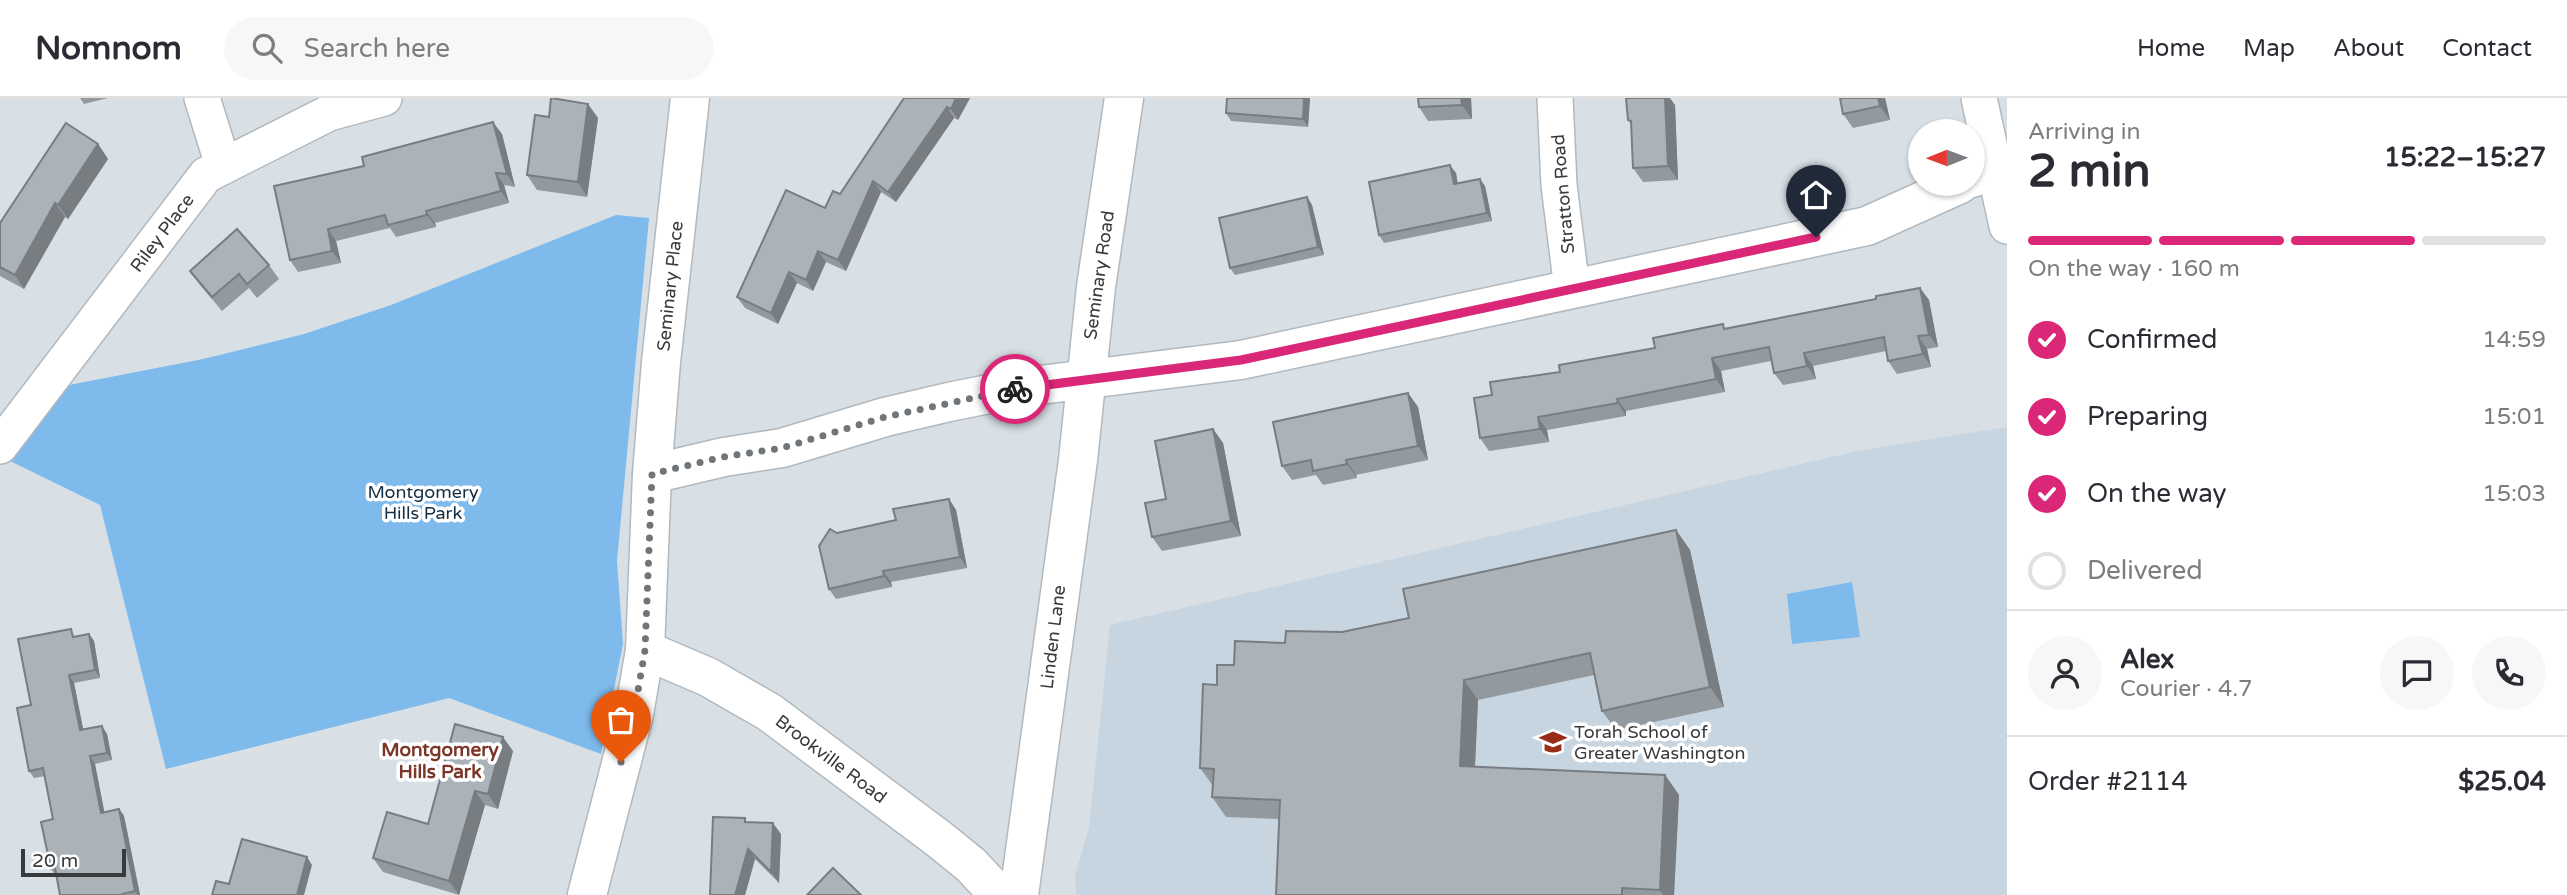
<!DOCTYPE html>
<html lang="en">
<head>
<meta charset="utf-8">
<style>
	:root { --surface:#fff; --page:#f7f7f7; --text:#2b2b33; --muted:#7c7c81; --line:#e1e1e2; --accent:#db2777 }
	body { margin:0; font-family:"Varela Round",sans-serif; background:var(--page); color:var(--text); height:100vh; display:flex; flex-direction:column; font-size:26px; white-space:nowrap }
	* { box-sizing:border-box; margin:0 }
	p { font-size:23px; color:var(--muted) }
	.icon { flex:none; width:38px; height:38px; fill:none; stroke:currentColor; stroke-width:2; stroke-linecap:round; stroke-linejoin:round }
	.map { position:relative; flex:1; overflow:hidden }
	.details { display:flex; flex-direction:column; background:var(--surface); width:560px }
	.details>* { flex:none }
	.needle { width:46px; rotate:269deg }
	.fabs { position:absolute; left:1908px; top:21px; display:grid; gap:14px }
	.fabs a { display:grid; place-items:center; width:77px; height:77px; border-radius:50%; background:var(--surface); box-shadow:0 2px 5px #0004; font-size:35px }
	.scale { position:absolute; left:21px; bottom:18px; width:105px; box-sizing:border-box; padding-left:7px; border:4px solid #383b3e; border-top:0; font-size:19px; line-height:24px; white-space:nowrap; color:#383b3e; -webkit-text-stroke:5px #fff; paint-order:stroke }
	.pin { position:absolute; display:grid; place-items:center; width:60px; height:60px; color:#fff; margin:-72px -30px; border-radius:50% 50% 50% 0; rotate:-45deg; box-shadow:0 0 7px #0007 }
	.pin .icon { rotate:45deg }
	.courier { position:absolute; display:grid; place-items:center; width:70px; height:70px; margin:-35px; border:5px solid #db2777; border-radius:50%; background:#fff; color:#222; box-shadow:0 2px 9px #0007 }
	.head em { font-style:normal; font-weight:700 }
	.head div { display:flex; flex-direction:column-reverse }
	.head { display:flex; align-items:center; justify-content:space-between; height:119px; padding:0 21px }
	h1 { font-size:46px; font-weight:700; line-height:52px }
	.bar { display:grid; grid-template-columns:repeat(4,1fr); gap:10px 7px; align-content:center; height:84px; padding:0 21px }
	.bar i { height:9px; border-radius:5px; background:var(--line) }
	.bar .on { background:var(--accent) }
	.bar p { grid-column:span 4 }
	.line { display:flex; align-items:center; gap:18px; padding:0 21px; border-top:2px solid var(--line) }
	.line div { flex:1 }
	.round { display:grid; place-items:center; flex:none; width:74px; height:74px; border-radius:37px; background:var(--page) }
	ol { padding:0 21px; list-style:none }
	li { display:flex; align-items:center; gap:21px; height:77px }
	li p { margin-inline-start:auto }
	li .icon { padding:7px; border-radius:50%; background:var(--accent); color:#fff; stroke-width:4 }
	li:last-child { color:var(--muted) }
	li i { width:38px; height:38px; border:4px solid var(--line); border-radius:50% }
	header { display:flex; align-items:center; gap:42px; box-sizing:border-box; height:98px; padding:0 35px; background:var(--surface); border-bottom:2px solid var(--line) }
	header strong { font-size:33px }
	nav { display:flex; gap:38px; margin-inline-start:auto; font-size:24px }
	.search { width:490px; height:63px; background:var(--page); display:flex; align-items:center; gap:18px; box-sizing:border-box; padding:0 24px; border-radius:38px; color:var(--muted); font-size:26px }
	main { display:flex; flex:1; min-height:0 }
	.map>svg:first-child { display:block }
</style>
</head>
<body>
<header>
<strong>Nomnom</strong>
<div class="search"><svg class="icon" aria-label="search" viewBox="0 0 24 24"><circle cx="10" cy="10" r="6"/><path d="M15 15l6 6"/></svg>Search here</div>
<nav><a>Home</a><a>Map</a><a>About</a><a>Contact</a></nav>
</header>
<main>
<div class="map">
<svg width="2007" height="797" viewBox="0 0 2007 797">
	<rect width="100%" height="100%" fill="#d8e0e6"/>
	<!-- built -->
	<path fill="#c7d5e1" d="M 2007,329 L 2007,797 L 1076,797 L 1075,777 L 1089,730 L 1110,527 L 1857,353 Z"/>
	<!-- green -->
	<g fill="#7fbaec">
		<path d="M 616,117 L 649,120 L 617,463 L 623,546 L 601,656 L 449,600 L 166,671 L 100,407 L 6,361 L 64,288 L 203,261 L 304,236 L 391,207 Z"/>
		<path d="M 1852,484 L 1860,539 L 1792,546 L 1787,496 Z"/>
	</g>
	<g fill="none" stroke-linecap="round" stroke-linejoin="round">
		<!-- street casing -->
		<g stroke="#b1b9bf" stroke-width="38">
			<g id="street">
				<path d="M 202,0 L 223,67"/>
				<path d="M 1555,0 L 1559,87 L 1572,191"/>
				<path d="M 1979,0 L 2007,128"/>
				<path d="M 0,348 L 206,77 L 329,15 L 384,0"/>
			</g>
		</g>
		<!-- secondary casing -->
		<g stroke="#b1b9bf" stroke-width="41">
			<g id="secondary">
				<path d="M 1972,80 L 2007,64"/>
				<path d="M 652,376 L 724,359 L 782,350 L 885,319 L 949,304 L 1024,289 L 1241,262 L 1867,128 L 1960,86"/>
				<path d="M 645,552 L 708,579 L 769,614 L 939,741 L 971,767 L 999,797"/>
				<path d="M 587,797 L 634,616 L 645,552 L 652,376 L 661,264 L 690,0"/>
				<path d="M 1019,797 L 1078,362 L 1096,189 L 1124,0"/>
			</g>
		</g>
		<!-- street -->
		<use href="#street" stroke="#fff" stroke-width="35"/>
		<!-- secondary -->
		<use href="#secondary" stroke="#fff" stroke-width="38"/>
	</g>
	<!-- wall -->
	<g fill="#939a9f">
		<path d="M 80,0 L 108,0 L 84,6 Z"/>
		<path d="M 904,0 L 970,0 L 958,22 L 954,20 L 896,104 L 881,94 L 846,173 L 826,164 L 813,193 L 797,185 L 778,226 L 745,210 L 737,199 L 840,96 Z"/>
		<path d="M 1310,0 L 1308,29 L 1231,23 L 1226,15 Z"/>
		<path d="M 1418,0 L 1471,0 L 1472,21 L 1428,23 L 1419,9 Z"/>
		<path d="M 1885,0 L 1890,22 L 1853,30 L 1843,16 Z"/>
		<path d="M 1675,7 L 1678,82 L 1643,84 L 1633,70 L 1631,26 L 1628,22 Z"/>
		<path d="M 549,19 L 598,20 L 587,99 L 537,92 L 527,77 Z"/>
		<path d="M 502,36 L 515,89 L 504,87 L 509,105 L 435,125 L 436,129 L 396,139 L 390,130 L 336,143 L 341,165 L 298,174 L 290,162 L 274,88 Z"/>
		<path d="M 98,46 L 108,61 L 68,121 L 65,119 L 24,191 L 0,178 L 0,125 Z"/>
		<path d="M 1456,75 L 1457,85 L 1485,88 L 1492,123 L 1384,145 L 1379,137 Z"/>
		<path d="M 1307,99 L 1312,107 L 1324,157 L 1235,177 L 1230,170 Z"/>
		<path d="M 269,167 L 279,181 L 257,200 L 249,190 L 222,213 L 200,187 L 190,173 Z"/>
		<path d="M 1920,190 L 1929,202 L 1938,249 L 1927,251 L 1931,269 L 1897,276 L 1888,263 L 1886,253 L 1813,268 L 1816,281 L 1783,287 L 1774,275 L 1771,263 L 1721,273 L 1725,294 L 1626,313 L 1626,318 L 1547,332 L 1549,344 L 1489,353 L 1480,340 L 1492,297 L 1560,274 L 1655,250 L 1726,230 L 1876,201 Z"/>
		<path d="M 1408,295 L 1418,309 L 1428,362 L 1356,377 L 1357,380 L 1323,387 L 1316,377 L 1292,382 L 1282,368 Z"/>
		<path d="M 1213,331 L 1223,345 L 1241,438 L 1162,453 L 1152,439 L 1166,401 Z"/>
		<path d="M 949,401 L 956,412 L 967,470 L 891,484 L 892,489 L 836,501 L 829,491 L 837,435 L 896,422 Z"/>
		<path d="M 1676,432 L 1690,452 L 1724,609 L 1616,632 L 1602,613 L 1594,577 L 1478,602 L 1475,669 L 1665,677 L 1679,697 L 1674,797 L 1276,797 L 1279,721 L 1226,719 L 1212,699 L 1213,688 L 1200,670 L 1217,587 L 1234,567 L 1285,545 L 1342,534 L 1409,520 Z"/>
		<path d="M 89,536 L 94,543 L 100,580 L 74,585 L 83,632 L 107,636 L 112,662 L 95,666 L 104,714 L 119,711 L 124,718 L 140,797 L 60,797 L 56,778 L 51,771 L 53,721 L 45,678 L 34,680 L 29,673 L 31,607 L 77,538 Z"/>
		<path d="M 513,653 L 498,711 L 485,707 L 459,797 L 383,774 L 373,760 L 428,726 Z"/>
		<path d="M 748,724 L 781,736 L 779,785 L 755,761 L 745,797 Z"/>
	</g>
	<!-- shaded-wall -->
	<g fill="#787d82">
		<path d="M 956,0 L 970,0 L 958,22 L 951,11 Z"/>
		<path d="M 1304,0 L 1310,0 L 1308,29 L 1303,21 Z"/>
		<path d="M 1461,0 L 1471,0 L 1472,21 L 1462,7 Z"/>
		<path d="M 1665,0 L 1670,0 L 1675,7 L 1678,82 L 1668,68 Z"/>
		<path d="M 1878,0 L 1885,0 L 1890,22 L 1880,8 Z"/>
		<path d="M 588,6 L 598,20 L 587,99 L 578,84 Z"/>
		<path d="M 947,9 L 954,20 L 896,104 L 888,94 Z"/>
		<path d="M 493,24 L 502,36 L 515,89 L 507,76 Z"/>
		<path d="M 98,46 L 108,61 L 68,121 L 58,107 Z"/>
		<path d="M 1450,67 L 1456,75 L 1459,93 L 1454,86 Z"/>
		<path d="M 496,75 L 504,87 L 509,105 L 501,93 Z"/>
		<path d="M 1480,81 L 1485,88 L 1492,123 L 1487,115 Z"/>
		<path d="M 873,83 L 881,94 L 846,173 L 838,162 Z"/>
		<path d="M 1307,99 L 1312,107 L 1324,157 L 1318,149 Z"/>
		<path d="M 55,105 L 65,119 L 24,191 L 15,177 Z"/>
		<path d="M 426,113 L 435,125 L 436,129 L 427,117 Z"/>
		<path d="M 328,131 L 336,143 L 341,165 L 332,153 Z"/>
		<path d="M 818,153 L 826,164 L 813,193 L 806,182 Z"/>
		<path d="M 789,174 L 797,185 L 778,226 L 771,215 Z"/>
		<path d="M 1920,190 L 1929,202 L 1938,249 L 1929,237 Z"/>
		<path d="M 1918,238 L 1927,251 L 1931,269 L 1923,256 Z"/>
		<path d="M 1804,255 L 1813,268 L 1816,281 L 1807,268 Z"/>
		<path d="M 1712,260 L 1721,273 L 1725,294 L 1716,281 Z"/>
		<path d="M 1408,295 L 1418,309 L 1428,362 L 1418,348 Z"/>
		<path d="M 1617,301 L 1626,313 L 1626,318 L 1618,305 Z"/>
		<path d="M 1538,319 L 1547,332 L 1549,344 L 1540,331 Z"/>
		<path d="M 1213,331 L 1223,345 L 1241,438 L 1231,423 Z"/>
		<path d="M 1346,362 L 1356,377 L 1357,380 L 1347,366 Z"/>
		<path d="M 949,401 L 956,412 L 967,470 L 960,459 Z"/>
		<path d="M 1676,432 L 1690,452 L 1724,609 L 1710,589 Z"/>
		<path d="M 883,473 L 891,484 L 892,489 L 884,478 Z"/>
		<path d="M 89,536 L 94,543 L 100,580 L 95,572 Z"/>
		<path d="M 69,577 L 74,585 L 85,640 L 80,632 Z"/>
		<path d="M 1464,582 L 1478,602 L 1474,688 L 1460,668 Z"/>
		<path d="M 102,628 L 107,636 L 112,662 L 107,655 Z"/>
		<path d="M 503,639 L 513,653 L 498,711 L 488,696 Z"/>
		<path d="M 90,658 L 95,666 L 106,722 L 101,715 Z"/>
		<path d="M 1665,677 L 1679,697 L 1674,797 L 1663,797 L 1660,792 Z"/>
		<path d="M 475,693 L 485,707 L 459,797 L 449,783 Z"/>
		<path d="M 119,711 L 124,718 L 140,797 L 138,797 L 135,793 Z"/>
		<path d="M 773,725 L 781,736 L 779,785 L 771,774 Z"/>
		<path d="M 748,751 L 755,761 L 745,797 L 735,797 Z"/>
		<path d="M 307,759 L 312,767 L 304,797 L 297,797 Z"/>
	</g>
	<!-- building -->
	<g fill="#abb3b9" stroke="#787d82" stroke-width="2">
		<path d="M 551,0 L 588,6 L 578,84 L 527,77 L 535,17 L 549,19 Z"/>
		<path d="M 904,0 L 956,0 L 951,11 L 947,9 L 888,94 L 873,83 L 838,162 L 818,153 L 806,182 L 789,174 L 771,215 L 737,199 L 786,92 L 825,110 L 833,93 L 840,96 Z"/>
		<path d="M 1227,0 L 1304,0 L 1303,21 L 1226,15 Z"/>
		<path d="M 1418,0 L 1461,0 L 1462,7 L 1419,9 Z"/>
		<path d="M 1626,0 L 1665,0 L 1668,68 L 1633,70 L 1631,23 L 1628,22 Z"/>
		<path d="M 1840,0 L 1878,0 L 1880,8 L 1843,16 Z"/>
		<path d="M 493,24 L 507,76 L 496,75 L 501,93 L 426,113 L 427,117 L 388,127 L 385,117 L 328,131 L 332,153 L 290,162 L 274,88 L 364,68 L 362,59 Z"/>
		<path d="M 66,25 L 98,46 L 58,107 L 55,105 L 15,177 L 0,169 L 0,125 Z"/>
		<path d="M 1450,67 L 1454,86 L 1480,81 L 1487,115 L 1379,137 L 1369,84 Z"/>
		<path d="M 1307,99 L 1318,149 L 1230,170 L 1219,120 Z"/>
		<path d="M 237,131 L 269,167 L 247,186 L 239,176 L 212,199 L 190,173 Z"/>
		<path d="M 1920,190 L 1929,237 L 1918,238 L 1923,256 L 1888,263 L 1884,239 L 1804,255 L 1807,268 L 1774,275 L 1769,249 L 1712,260 L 1716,281 L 1617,301 L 1618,305 L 1538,319 L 1540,331 L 1480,340 L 1474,300 L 1492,297 L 1490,284 L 1560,274 L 1559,267 L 1655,250 L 1653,240 L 1723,226 L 1724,231 L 1876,201 L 1876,198 Z"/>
		<path d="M 1408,295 L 1418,348 L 1346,362 L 1347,366 L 1313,373 L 1311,362 L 1282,368 L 1273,324 Z"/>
		<path d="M 1213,331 L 1231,423 L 1152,439 L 1145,405 L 1166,401 L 1155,343 Z"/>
		<path d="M 949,401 L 960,459 L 883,473 L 884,478 L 829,491 L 819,448 L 830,431 L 837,435 L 896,422 L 893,411 Z"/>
		<path d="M 1676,432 L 1710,589 L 1602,613 L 1590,555 L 1464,582 L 1460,668 L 1665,677 L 1660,792 L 1622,790 L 1622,797 L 1276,797 L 1280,702 L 1212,699 L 1214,671 L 1200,670 L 1203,586 L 1217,587 L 1217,567 L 1234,567 L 1235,543 L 1285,545 L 1286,533 L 1342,534 L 1409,520 L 1403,491 Z"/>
		<path d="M 71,531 L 73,539 L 89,536 L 95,572 L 69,577 L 80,632 L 102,628 L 107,655 L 90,658 L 101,715 L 119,711 L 135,793 L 122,796 L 122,797 L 60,797 L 55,770 L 51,771 L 41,724 L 53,721 L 43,670 L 29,673 L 17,610 L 31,607 L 18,541 Z"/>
		<path d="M 455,626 L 503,639 L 488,696 L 475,693 L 449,783 L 373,760 L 387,714 L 428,726 Z"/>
		<path d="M 713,719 L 745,720 L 745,724 L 773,725 L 771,774 L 748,751 L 735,797 L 710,797 Z"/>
		<path d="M 242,741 L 307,759 L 297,797 L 212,797 L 216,783 L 229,786 Z"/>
		<path d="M 833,770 L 861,797 L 807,797 Z"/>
	</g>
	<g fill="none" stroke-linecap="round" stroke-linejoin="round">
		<!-- done -->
		<path stroke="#707579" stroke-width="7" stroke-dasharray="0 12.6" d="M 621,664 L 634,616 L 645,552 L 652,376 L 723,359 L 782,350 L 885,319 L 1015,291"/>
		<!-- route -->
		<path stroke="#db2777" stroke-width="9" d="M 1015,291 L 1241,262 L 1816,139"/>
	</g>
	<!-- icons -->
	<defs>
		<g id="school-bare" transform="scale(2.1)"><path d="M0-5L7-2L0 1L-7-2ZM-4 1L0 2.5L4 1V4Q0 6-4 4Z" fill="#982e1a" stroke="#fff" stroke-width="2.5" paint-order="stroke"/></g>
	</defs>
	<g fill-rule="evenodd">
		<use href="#school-bare" x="1553" y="644"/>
	</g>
	<g text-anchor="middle" stroke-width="7" stroke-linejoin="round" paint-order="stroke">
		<!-- street labels -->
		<g font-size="18" fill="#383b3e" stroke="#fff">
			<text transform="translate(1563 96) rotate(-95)" y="6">Stratton Road</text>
			<text transform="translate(162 135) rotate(-53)" y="6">Riley Place</text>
			<text transform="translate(1099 177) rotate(-82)" y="6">Seminary Road</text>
			<text transform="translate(670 188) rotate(-84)" y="6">Seminary Place</text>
			<text transform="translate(1053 539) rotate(-83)" y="6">Linden Lane</text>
			<text transform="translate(831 661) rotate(37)" y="6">Brookville Road</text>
		</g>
		<!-- park labels -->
		<g font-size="18" fill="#132f45" stroke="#fff">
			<text x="423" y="400">Montgomery<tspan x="423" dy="21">Hills Park</tspan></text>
		</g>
		<!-- poi labels -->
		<g font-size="18" fill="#383b3e" stroke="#fff" text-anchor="start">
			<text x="1574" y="640">Torah School of<tspan x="1574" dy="21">Greater Washington</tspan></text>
		</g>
		<!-- neighbourhood labels -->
		<g font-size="19" font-weight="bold" fill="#7b3627" stroke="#fff">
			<text x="440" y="658">Montgomery<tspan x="440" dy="22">Hills Park</tspan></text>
		</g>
	</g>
</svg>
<div class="fabs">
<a><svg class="needle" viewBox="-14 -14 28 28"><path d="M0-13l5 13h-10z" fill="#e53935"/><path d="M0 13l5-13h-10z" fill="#7c7c81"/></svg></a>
</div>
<div class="scale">20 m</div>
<div class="pin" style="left:621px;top:664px;background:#ea580c"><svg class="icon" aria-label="bag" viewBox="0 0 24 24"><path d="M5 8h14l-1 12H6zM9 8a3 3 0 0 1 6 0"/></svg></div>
<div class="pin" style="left:1816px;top:139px;background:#1f2937"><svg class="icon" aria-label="home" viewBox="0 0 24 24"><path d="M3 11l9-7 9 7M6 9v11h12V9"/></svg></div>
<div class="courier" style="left:1015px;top:291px"><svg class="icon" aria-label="bike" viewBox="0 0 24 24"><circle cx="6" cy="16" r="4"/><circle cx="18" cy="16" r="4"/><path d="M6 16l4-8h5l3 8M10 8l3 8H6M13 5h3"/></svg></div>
</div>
<section class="details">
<div class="head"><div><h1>2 min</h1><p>Arriving in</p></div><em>15:22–15:27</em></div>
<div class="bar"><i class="on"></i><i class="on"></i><i class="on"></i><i></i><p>On the way · 160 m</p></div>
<ol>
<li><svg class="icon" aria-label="check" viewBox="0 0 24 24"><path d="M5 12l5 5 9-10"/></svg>Confirmed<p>14:59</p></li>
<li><svg class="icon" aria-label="check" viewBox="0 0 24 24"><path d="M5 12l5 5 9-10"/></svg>Preparing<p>15:01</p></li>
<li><svg class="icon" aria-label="check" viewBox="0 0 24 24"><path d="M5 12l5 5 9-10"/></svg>On the way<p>15:03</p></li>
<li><i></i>Delivered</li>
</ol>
<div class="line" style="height:126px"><a class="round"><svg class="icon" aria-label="person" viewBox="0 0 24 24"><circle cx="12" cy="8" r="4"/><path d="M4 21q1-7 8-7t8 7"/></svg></a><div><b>Alex</b><p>Courier · 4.7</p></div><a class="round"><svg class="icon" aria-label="chat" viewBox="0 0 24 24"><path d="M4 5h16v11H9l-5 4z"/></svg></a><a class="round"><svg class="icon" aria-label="phone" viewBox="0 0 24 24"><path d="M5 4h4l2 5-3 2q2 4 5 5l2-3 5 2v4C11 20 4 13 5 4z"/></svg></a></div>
<div class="line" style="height:91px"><div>Order #2114</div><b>$25.04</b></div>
</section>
</main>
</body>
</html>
